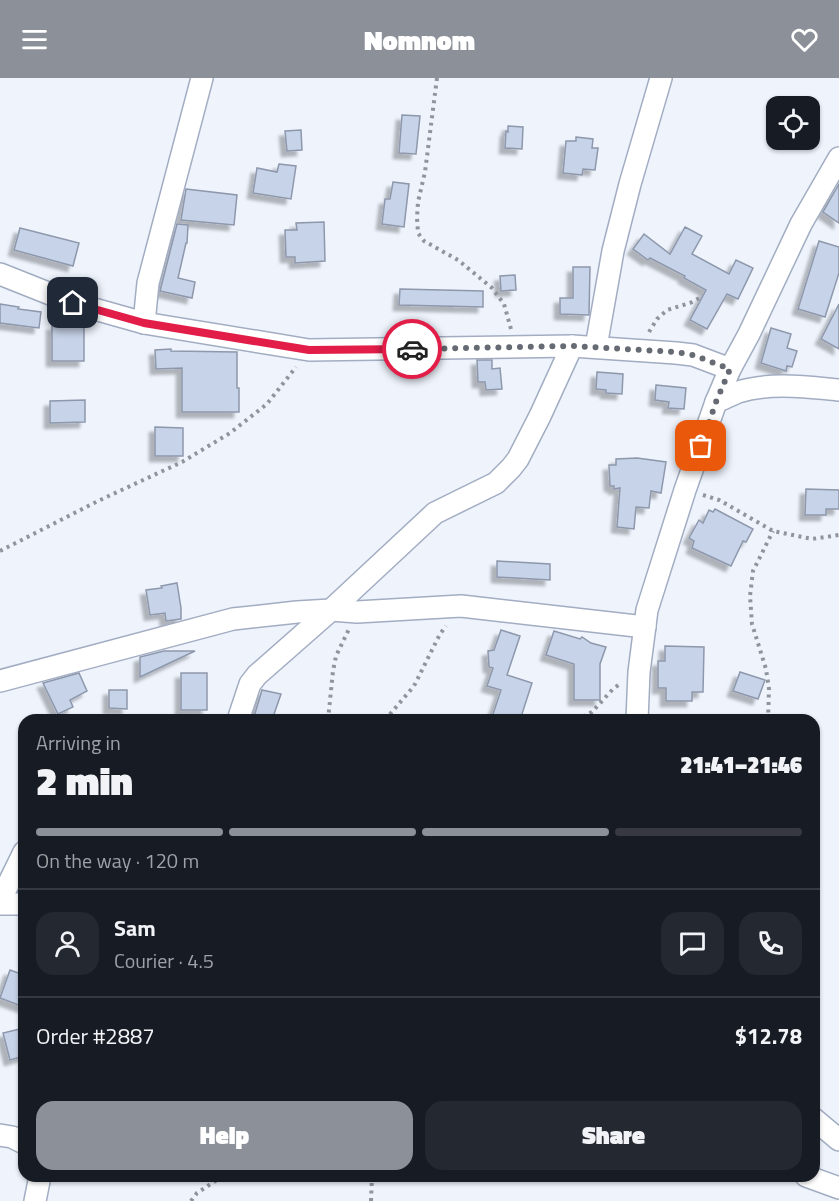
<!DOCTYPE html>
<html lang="en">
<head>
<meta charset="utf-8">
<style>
	:root { --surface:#171b24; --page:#242831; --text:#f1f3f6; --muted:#9ea1a6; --line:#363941; --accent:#8c9099 }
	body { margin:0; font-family:"Titillium Web",sans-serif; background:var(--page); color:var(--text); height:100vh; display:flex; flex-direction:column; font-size:22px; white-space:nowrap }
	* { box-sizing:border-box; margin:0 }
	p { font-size:20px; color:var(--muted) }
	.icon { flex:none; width:33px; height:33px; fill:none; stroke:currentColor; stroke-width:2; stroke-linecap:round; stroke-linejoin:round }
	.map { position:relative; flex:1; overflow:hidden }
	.side { position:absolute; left:18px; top:636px; width:802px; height:468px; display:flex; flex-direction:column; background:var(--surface); border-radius:18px; box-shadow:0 2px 4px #0004 }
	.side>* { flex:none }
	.fabs { position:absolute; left:766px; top:18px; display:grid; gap:12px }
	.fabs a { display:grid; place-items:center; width:54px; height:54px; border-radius:12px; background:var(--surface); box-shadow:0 2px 4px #0004; font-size:30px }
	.pin { position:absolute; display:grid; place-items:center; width:51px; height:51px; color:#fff; margin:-26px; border-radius:12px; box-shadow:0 3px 9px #0006 }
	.courier { position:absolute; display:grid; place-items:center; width:60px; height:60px; margin:-30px; border:4px solid #e11d48; border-radius:50%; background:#fff; color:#222; box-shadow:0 2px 8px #0007 }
	.headline em { font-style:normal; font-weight:800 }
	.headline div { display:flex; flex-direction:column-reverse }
	.headline { display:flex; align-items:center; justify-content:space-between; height:102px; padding:0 18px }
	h1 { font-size:39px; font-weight:800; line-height:45px }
	.bar { display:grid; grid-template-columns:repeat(4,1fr); gap:9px 6px; align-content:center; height:72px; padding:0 18px }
	.bar i { height:8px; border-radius:4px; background:var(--line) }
	.bar .active { background:var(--accent) }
	.bar p { grid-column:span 4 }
	.line { display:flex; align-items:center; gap:15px; padding:0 18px; border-top:2px solid var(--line) }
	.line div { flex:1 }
	.round { display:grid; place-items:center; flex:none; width:63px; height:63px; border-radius:18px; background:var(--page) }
	.action { display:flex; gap:12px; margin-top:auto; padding:12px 18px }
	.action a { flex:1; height:69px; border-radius:18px; background:var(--accent); color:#fff; font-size:24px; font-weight:800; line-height:69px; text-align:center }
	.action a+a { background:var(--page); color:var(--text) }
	header { display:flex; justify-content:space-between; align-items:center; height:78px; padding:0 18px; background:var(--accent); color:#fff; font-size:27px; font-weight:800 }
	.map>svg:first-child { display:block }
</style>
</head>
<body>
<header><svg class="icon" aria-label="menu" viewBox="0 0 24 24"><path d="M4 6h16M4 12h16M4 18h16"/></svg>Nomnom<svg class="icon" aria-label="heart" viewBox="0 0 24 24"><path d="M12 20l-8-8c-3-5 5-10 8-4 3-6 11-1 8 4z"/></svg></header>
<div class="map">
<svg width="839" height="1123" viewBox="0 0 839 1123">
	<defs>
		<filter id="shadow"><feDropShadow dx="-5.5" dy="5.5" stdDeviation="1.5" flood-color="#0004"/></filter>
	</defs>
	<rect width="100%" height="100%" fill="#eef3fc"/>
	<!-- building -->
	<g fill="#c7d3e8" stroke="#8e98ac" stroke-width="1.5" filter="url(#shadow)">
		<path d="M 402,37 L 420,38 L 416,76 L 399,75 Z"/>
		<path d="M 508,48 L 523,49 L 522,71 L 505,70 L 506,53 L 508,54 Z"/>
		<path d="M 301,52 L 302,72 L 287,73 L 285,53 Z"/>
		<path d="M 576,59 L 593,61 L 592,70 L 598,70 L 595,92 L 583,91 L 582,97 L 563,95 L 566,63 L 576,63 Z"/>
		<path d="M 279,86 L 296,88 L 291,121 L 253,115 L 257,90 L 277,94 Z"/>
		<path d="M 393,104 L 409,106 L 404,149 L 382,146 L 385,121 L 390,121 Z"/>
		<path d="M 839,106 L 839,145 L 823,134 Z"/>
		<path d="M 186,111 L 237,117 L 234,147 L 181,142 Z"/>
		<path d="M 324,144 L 325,183 L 295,185 L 295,179 L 286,179 L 285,152 L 297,152 L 296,145 Z"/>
		<path d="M 177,146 L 188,147 L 187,165 L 186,165 L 178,200 L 195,204 L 192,220 L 160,213 Z"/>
		<path d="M 685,149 L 702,158 L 692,176 L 729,196 L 736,182 L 753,190 L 738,221 L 727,216 L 707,251 L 690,242 L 706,212 L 684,200 L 685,198 L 650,180 L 648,182 L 633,171 L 644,156 L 670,176 Z"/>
		<path d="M 20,150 L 79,165 L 73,188 L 14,172 Z"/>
		<path d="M 819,163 L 839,169 L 839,195 L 825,239 L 798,231 Z"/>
		<path d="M 573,189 L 590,189 L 589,237 L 560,236 L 560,220 L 573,220 Z"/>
		<path d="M 515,197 L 516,212 L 501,213 L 500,198 Z"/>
		<path d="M 400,211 L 483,213 L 483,229 L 399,227 Z"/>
		<path d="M 0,226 L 19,229 L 18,231 L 41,234 L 39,250 L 0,245 Z"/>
		<path d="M 839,226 L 839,271 L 821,261 Z"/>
		<rect x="52" y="247" width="32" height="36"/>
		<path d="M 771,250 L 791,256 L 787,270 L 797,273 L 792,289 L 787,288 L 786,293 L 761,285 Z"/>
		<path d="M 171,271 L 171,273 L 237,274 L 237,310 L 239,310 L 239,334 L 182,334 L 182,290 L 156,291 L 155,272 Z"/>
		<path d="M 477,282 L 492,282 L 492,291 L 500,290 L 502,311 L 486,312 L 485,304 L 478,304 Z"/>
		<path d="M 597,294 L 623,296 L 622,316 L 606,315 L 606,312 L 596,311 Z"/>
		<path d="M 656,307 L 686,310 L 684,331 L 668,330 L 669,324 L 655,322 Z"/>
		<path d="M 85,322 L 85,344 L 50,345 L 50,323 Z"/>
		<path d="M 155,349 L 183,350 L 183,378 L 155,378 Z"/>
		<path d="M 637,380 L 666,384 L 661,415 L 651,413 L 649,430 L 636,429 L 634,451 L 617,449 L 620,410 L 614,411 L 614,408 L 610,408 L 609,387 L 616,387 L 616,381 Z"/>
		<path d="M 806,411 L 839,412 L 839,431 L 826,431 L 826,437 L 805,437 Z"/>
		<path d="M 715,431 L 753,451 L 746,464 L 743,463 L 731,488 L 692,470 L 694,463 L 689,460 L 699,442 L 703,445 L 709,432 L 713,434 Z"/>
		<path d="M 497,483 L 550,486 L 550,502 L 497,499 Z"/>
		<path d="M 177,505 L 181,530 L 181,541 L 166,543 L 165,535 L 150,537 L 146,512 L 162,510 L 161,508 Z"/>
		<path d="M 501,552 L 520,558 L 507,597 L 532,605 L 520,642 L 491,642 L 501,612 L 487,608 L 493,590 L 489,589 L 488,573 L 494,572 Z"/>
		<path d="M 554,553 L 580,561 L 582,559 L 591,565 L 606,569 L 600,586 L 600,622 L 574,622 L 574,586 L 546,577 Z"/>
		<path d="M 665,568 L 704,569 L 703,614 L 692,614 L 692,623 L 666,623 L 666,610 L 658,610 L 658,583 L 665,583 Z"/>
		<path d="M 164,573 L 195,573 L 140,599 L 140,579 Z"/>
		<path d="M 740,594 L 765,602 L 758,621 L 733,613 Z"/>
		<path d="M 79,595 L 87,613 L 70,622 L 73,629 L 58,636 L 43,605 Z"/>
		<rect x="181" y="595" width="26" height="37"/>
		<path d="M 109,612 L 127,612 L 127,631 L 109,630 Z"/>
		<path d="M 262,612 L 281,616 L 272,642 L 253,642 Z"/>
		<path d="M 10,892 L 24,897 L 24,929 L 0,920 Z"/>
		<path d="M 24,950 L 24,978 L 10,982 L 3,955 Z"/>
	</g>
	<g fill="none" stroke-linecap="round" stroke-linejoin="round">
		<!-- minor casing -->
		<g stroke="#a2adc2" stroke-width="24">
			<g id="minor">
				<path d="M 0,196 L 73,225 L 144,245 L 309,272 L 572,268 L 676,275 L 693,277 L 730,291"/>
				<path d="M 144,245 L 148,205 L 202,0"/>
				<path d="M 596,269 L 613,173 L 630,106 L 661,0"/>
				<path d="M 716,324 C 723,321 731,317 738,314 C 770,304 807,309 839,312"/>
				<path d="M 0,603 L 233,541 L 297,534 L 331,532 L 357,534 L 461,528 L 645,549"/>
				<path d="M 238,642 L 250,606 L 257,597 L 331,532 L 435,435 L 496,405 L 511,390 L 518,381 L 540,338 L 572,268"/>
				<path d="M 637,642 L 639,594 L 647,532 L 685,412 L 716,324 L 730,291 L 749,256 L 801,146 L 839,80"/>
				<path d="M 0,823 L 24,774"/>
				<path d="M 0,826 L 24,826"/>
				<path d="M 814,1041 L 839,1062"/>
				<path d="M 0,1057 L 12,1059 L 24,1065"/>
				<path d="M 806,1098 L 839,1110"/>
				<path d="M 35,1123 L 40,1098"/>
			</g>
		</g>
		<!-- path -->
		<g stroke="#90959d" stroke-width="4" stroke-dasharray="3 4.5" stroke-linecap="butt">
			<path d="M 437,0 L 425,94 L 418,124 L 417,140 L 418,155 L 424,163 L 458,182 L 492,210 L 504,226 L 511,251"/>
			<path d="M 649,254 L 657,241 L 667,232 L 690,225 L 703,218"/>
			<path d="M 703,417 L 719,422 L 773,453 L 812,461 L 839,457"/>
			<path d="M 0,473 L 98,423 L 182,384 L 230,355 L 267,326 L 296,289"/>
			<path d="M 328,642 L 333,593 L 336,578 L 349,551"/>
			<path d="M 385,642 L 414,608 L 440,556 L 446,548"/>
			<path d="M 576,642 L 592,634 L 613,611 L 620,606"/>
			<path d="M 768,642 L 769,611 L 766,591 L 752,546 L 750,518 L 753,493 L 773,453"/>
			<path d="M 191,1123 L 197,1115 L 223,1098"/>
			<path d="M 371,1123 L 372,1098"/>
		</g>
		<!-- minor -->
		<use href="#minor" stroke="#fff" stroke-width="21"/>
	</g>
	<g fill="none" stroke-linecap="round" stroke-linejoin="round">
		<!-- done -->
		<path stroke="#666a73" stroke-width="6" stroke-dasharray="0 10.8" d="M 412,271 L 572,268 L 676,274 L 693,277 L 730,291 L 716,324 L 701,368"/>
		<!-- route -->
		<path stroke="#e11d48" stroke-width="8" d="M 73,225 L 144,245 L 309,272 L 412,271"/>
	</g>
</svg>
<div class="fabs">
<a><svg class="icon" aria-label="locate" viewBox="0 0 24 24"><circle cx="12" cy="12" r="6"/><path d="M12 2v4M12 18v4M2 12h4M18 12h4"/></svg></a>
</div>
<div class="pin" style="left:701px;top:368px;background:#ea580c"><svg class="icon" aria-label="bag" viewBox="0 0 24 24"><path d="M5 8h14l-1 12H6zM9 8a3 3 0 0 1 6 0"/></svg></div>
<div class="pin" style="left:73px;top:225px;background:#1f2937"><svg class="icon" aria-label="home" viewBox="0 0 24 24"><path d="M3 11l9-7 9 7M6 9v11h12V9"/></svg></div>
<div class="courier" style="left:412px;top:271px"><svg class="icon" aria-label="car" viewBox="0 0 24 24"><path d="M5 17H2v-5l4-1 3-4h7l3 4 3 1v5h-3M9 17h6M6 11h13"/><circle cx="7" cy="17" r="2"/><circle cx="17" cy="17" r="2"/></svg></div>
<section class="side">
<div class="headline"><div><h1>2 min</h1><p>Arriving in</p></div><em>21:41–21:46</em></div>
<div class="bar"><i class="active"></i><i class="active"></i><i class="active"></i><i></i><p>On the way · 120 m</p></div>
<div class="line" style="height:108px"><a class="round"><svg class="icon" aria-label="person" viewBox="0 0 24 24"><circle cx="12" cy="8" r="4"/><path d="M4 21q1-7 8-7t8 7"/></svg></a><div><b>Sam</b><p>Courier · 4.5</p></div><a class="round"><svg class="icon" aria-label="chat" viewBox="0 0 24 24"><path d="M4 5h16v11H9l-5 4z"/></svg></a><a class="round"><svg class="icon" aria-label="phone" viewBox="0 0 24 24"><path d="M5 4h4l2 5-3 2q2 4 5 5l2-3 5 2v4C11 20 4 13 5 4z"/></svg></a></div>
<div class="line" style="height:78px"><div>Order #2887</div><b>$12.78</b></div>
<div class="action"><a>Help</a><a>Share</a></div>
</section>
</div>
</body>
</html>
